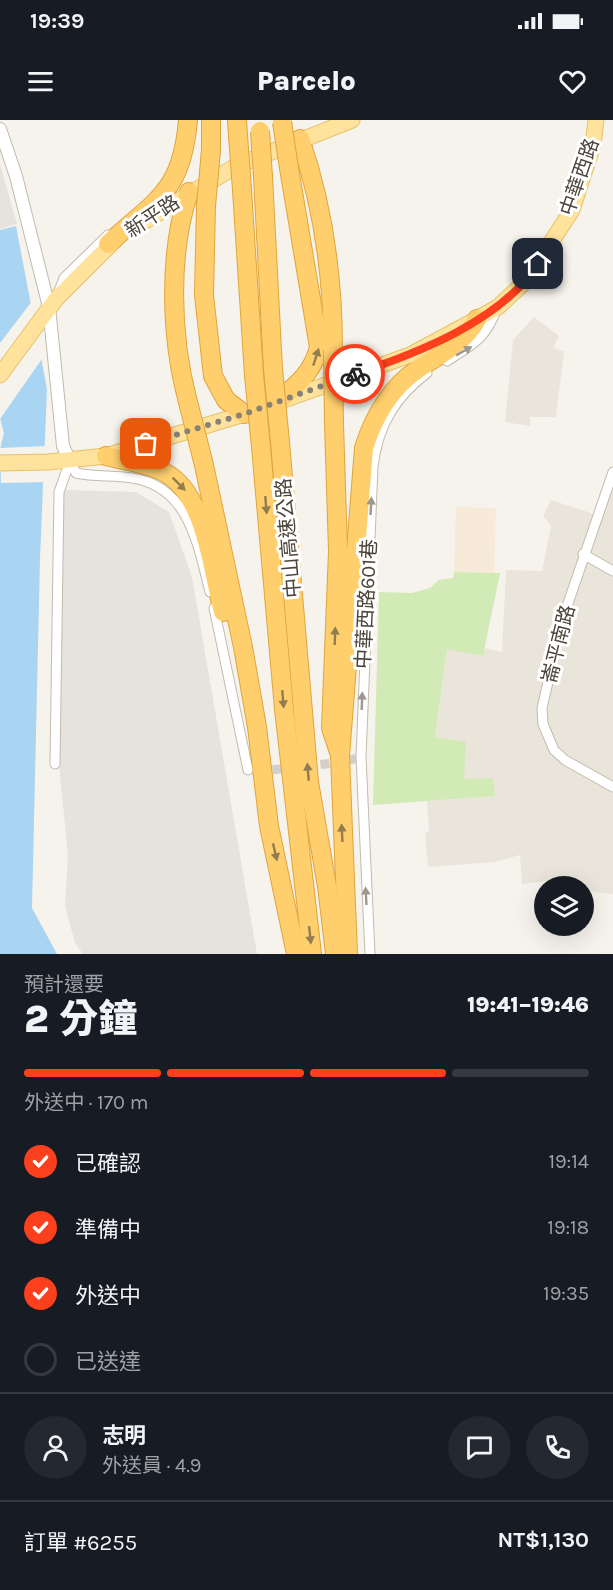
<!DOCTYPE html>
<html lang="zh-TW">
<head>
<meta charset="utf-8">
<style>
	:root { --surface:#171b24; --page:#242831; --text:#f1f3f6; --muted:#9ea1a6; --line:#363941; --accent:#fc3f1d }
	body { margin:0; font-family:Karla,"Noto Sans TC",sans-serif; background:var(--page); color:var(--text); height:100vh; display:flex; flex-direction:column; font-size:22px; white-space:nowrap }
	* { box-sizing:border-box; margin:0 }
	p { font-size:20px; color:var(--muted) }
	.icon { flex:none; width:33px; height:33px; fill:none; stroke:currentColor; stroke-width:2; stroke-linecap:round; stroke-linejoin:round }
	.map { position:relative; height:834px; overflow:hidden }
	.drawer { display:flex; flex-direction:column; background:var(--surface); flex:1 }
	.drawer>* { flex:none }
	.fabs { position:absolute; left:534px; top:756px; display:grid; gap:12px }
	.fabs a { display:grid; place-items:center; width:60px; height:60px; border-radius:50%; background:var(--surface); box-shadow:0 6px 24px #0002; font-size:30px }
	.pin { position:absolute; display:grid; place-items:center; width:51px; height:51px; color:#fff; margin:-26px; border-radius:12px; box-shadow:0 3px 9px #0006 }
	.courier { position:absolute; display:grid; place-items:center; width:60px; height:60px; margin:-30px; border:4px solid #fc3f1d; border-radius:50%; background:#fff; color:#222; box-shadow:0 2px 8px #0007 }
	.head em { font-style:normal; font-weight:800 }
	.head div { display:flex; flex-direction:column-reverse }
	.head { display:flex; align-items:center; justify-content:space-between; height:102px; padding:0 24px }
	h1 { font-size:39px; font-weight:800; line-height:45px }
	.bar { display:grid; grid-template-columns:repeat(4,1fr); gap:9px 6px; align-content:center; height:72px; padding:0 24px }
	.bar i { height:8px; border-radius:4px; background:var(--line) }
	.bar .current { background:var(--accent) }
	.bar p { grid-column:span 4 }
	.line { display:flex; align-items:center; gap:15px; padding:0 24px; border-top:2px solid var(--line) }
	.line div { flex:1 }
	.round { display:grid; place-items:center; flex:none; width:63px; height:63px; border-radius:32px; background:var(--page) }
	ol { padding:0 24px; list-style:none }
	li { display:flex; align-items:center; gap:18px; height:66px }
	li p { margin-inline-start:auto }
	li .icon { padding:6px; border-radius:50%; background:var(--accent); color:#fff; stroke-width:4 }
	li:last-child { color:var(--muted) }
	li i { width:33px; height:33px; border:3px solid var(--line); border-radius:50% }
	.status { display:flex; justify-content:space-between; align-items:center; height:42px; padding:0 30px; background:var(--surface); direction:ltr }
	.status svg { height:16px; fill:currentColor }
	header { display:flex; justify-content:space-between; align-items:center; height:78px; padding:0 24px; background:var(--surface); font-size:27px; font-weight:800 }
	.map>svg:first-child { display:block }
</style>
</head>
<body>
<div class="status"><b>19:39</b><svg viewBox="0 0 49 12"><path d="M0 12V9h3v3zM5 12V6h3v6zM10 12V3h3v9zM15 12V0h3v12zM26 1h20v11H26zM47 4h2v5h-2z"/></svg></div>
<header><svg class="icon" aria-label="menu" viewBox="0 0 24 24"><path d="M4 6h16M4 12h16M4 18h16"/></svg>Parcelo<svg class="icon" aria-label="heart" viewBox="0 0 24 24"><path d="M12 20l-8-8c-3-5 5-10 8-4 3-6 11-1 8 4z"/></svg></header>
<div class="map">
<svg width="613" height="834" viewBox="0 0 613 834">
	<rect width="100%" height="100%" fill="#f6f3ec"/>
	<!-- residential -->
	<g fill="#eae5da">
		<path d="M 534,197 L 559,216 L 553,228 L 564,231 L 556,297 L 530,297 L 530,306 L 505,302 L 513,220 Z"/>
		<path d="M 613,357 L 613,774 L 584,771 L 584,766 L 557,766 L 549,761 L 522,764 L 520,735 L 494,742 L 428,747 L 425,713 L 429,711 L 427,681 L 494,676 L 464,659 L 435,618 L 447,528 L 482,536 L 484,528 L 502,532 L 506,450 L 542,451 L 551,406 L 543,396 L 551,380 L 594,394 Z"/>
	</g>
	<!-- commercial -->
	<path fill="#f7ead8" d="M 456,387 L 496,388 L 494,453 L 454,452 Z"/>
	<!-- industrial -->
	<g fill="#e6e2dd">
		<path d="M 0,44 L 17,104 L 0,109 Z"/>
		<path d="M 66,370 L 136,372 L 169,392 L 192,457 L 257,834 L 83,834 L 75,823 L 65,786 L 68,735 L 57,625 L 62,376 Z"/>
	</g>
	<!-- green -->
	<path fill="#d2eab5" d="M 454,452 L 500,453 L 483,536 L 447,529 L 435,617 L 466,622 L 464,659 L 493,658 L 495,676 L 373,685 L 379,472 L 412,473 L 430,468 L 439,460 L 453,458 Z"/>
	<!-- water -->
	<path fill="#a9d4f2" d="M 16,106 L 47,269 L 40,438 L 32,788 L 57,834 L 0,834 L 0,329 L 4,313 L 0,298 L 0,110 Z"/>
	<!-- pier -->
	<g fill="#f6f3ec">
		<path d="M 33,180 L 44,236 L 0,299 L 0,223 Z"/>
		<path d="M 48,326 L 47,362 L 1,363 L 0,328 Z"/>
	</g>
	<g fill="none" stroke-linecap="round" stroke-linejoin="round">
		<!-- minor-tunnel -->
		<g stroke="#d4d0c8" stroke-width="9" stroke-dasharray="9 4.5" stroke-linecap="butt">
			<path d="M 307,646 L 343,642 L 361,637"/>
			<path d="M 259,651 L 293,648"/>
		</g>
		<!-- minor casing -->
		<g stroke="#c2bbae" stroke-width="11">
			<g id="minor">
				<path d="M 59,171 L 64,158 L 108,115"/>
				<path d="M 447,241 C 474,223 485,220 497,188"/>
				<path d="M 70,341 L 76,353 C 95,357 113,355 132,358 C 189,366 198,425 210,472"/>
				<path d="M 613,352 L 562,501 L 542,588 L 543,604 L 554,630 L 565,640 L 613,667"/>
				<path d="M 583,434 L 613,451"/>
				<path d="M 214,488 L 248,650"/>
				<path d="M 55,644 L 59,372 L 70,341"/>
				<path d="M 370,834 L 361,637 L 373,346 C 378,306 395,277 427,253"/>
			</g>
		</g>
		<!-- tertiary casing -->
		<g stroke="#c2bbae" stroke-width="14">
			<path id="tertiary" d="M 0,9 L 16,56 L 49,187 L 63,326 L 70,341"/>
		</g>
		<!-- primary casing -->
		<g stroke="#e6c16a" stroke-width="17">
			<g id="primary">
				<path d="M 142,103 L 236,46 L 352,0"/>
				<path d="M 0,255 L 56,179 L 116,119"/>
				<path d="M 0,343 L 48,342 L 106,336 L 244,294 L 410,235 L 477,199 L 498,187 L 526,161 L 572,90 L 593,25 L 596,0"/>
			</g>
		</g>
		<!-- motorway casing -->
		<g stroke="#e0a43c" stroke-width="20">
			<g id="motorway">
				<path d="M 237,0 L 238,15"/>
				<path d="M 300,19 C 324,88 333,157 333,230"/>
				<path d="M 211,30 L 211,0"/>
				<path d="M 263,57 L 273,249"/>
				<path d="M 242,70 L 254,255"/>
				<path d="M 206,86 L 204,175 L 213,256 L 226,280 L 244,294"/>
				<path d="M 108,124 C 157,79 182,72 188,0"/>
				<path d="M 187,278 C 171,217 168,133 189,72"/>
				<path d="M 279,280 C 298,264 313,252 319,227 L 289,48"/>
				<path d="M 334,304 L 338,431 L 331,608 L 339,632"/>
				<path d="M 280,322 L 309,662 L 327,766 L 335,834"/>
				<path d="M 261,327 L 284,589 L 312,834"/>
				<path d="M 106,336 C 125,341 147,343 164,352 C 206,374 212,450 223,492"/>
				<path d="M 204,345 L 243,527 L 257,607 L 269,706 L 296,834"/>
				<path d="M 348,834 L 340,636 L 364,328 C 374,296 390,268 418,249 C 440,234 465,223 477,199"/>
			</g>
		</g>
		<!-- minor -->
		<use href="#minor" stroke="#fff" stroke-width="9"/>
		<!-- tertiary -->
		<use href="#tertiary" stroke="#fff" stroke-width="12"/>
		<!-- primary -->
		<use href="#primary" stroke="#ffe39c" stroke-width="15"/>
		<!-- motorway -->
		<use href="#motorway" stroke="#ffcf6e" stroke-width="18"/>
		<!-- motorway-bridge casing -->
		<g stroke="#e0a43c" stroke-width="20" stroke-linecap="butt">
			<g id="motorway-bridge">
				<path d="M 282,2 L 289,48"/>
				<path d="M 260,11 L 263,57"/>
				<path d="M 238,15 L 242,70"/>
				<path d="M 206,86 L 211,30"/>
				<path d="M 333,230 L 334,304"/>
				<path d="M 273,249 L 280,322"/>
				<path d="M 254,255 L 261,327"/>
				<path d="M 187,278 L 204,345"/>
			</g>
		</g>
		<!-- motorway-bridge -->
		<use href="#motorway-bridge" stroke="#ffcf6e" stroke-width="18"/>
	</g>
	<!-- one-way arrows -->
	<defs><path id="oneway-solid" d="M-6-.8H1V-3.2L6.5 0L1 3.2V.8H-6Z" transform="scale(1.5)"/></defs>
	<g fill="#9c9892">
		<use href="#oneway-solid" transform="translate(464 231) rotate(-29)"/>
		<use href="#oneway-solid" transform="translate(371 386) rotate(-87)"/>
		<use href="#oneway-solid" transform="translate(362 581) rotate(-88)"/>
		<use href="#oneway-solid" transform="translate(366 776) rotate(-93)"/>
	</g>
	<g fill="#937c4e">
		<use href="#oneway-solid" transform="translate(316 237) rotate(-72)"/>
		<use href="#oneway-solid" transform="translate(179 364) rotate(45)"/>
		<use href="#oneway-solid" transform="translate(266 385) rotate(85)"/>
		<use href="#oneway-solid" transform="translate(335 516) rotate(-88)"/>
		<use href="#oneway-solid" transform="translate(283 579) rotate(85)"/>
		<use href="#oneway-solid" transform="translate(308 652) rotate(-95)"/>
		<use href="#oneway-solid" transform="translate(342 713) rotate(-93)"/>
		<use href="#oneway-solid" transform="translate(275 732) rotate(77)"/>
		<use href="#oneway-solid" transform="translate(310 815) rotate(84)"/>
	</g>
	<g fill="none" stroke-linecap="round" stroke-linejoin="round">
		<!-- done -->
		<path stroke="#878178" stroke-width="6" stroke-dasharray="0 10.8" d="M 146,324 L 244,294 L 355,254"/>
		<!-- route -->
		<path stroke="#fc3f1d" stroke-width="8" d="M 355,254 C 418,233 501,201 538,144"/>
	</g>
	<g text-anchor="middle" stroke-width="6" stroke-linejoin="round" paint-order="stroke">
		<!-- street labels -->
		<g font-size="20" fill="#4b4439" stroke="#fff">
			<text transform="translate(579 57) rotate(-71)" y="7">中華西路</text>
			<text transform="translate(152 96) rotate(-33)" y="7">新平路</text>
			<text transform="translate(288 418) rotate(-95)" y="7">中山高速公路</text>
			<text transform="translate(366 484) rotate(-87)" y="7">中華西路601巷</text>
			<text transform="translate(558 524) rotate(-76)" y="7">崙平南路</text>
		</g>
	</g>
</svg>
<div class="fabs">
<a><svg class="icon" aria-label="layers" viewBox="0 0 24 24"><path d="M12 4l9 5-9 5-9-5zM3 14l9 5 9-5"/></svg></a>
</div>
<div class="pin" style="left:146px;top:324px;background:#ea580c"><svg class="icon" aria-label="bag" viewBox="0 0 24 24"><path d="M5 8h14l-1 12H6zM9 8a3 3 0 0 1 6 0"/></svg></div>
<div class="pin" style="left:538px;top:144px;background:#1f2937"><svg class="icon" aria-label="home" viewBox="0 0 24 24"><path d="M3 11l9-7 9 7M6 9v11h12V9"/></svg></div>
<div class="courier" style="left:355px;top:254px"><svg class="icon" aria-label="bike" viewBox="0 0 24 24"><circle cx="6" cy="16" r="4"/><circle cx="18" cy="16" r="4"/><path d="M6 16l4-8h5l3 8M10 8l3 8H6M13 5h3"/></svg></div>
</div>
<section class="drawer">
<div class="head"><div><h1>2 分鐘</h1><p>預計還要</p></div><em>19:41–19:46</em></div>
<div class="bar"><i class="current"></i><i class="current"></i><i class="current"></i><i></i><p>外送中 · 170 m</p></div>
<ol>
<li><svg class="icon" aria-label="check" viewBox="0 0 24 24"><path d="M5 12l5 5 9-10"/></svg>已確認<p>19:14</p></li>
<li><svg class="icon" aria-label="check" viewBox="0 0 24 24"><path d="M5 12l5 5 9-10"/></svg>準備中<p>19:18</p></li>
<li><svg class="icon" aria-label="check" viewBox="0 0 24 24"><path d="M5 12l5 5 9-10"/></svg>外送中<p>19:35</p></li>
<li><i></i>已送達</li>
</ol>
<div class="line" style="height:108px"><a class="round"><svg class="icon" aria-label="person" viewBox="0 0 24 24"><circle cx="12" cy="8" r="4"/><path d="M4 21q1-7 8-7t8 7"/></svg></a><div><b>志明</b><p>外送員 · 4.9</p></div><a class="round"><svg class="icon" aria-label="chat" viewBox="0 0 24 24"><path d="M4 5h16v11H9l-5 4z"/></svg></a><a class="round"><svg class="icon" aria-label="phone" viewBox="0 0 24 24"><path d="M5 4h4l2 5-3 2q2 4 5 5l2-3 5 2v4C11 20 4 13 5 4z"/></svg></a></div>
<div class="line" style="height:78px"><div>訂單 #6255</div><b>NT$1,130</b></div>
</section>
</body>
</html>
